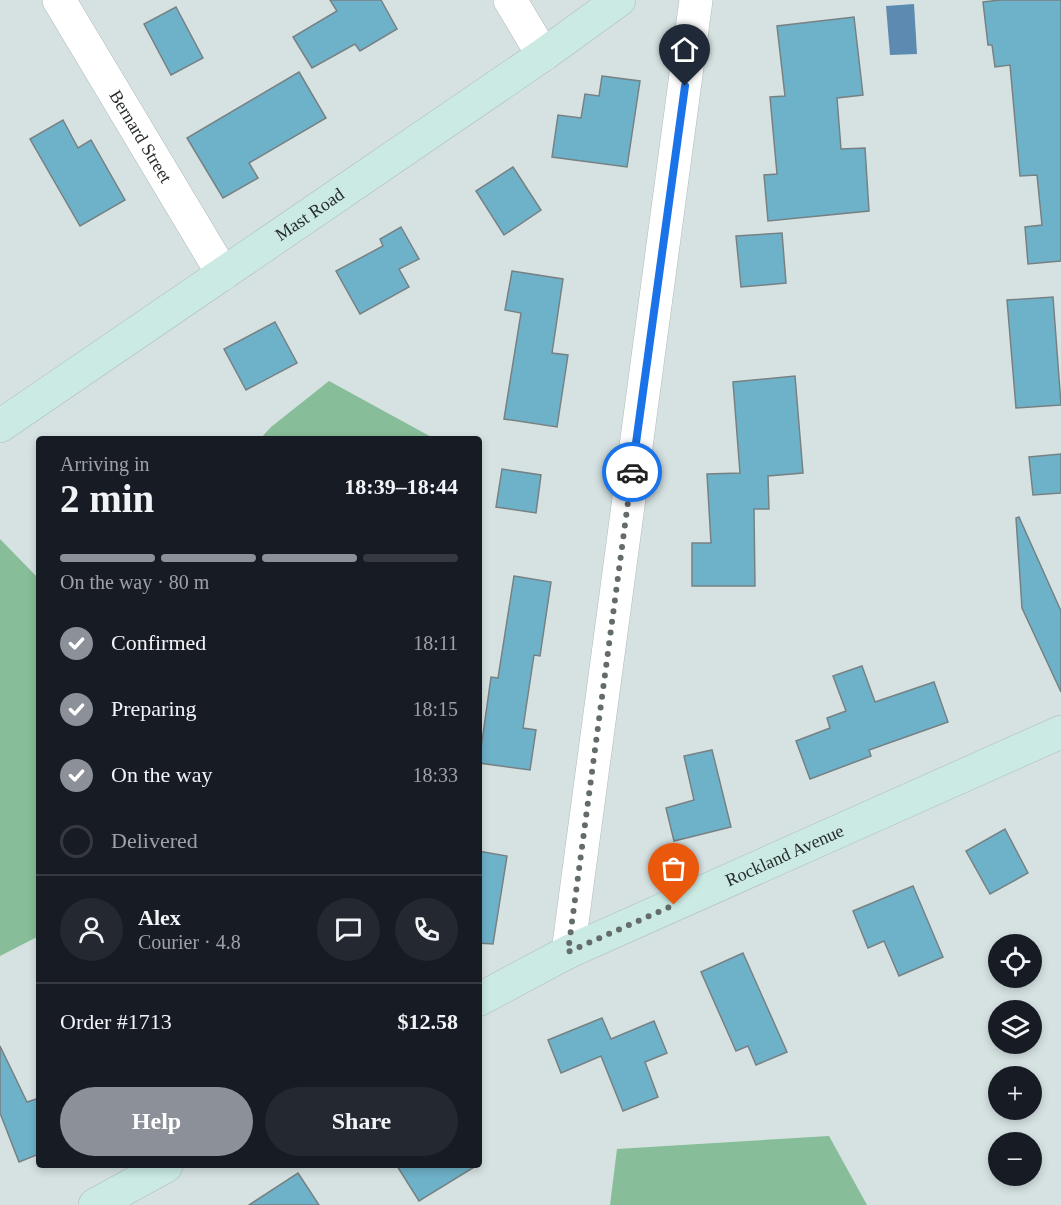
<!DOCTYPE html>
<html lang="en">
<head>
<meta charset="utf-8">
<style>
	:root { --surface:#171b24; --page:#242831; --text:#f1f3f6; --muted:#9ea1a6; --line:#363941; --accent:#8c9099 }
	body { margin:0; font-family:"Times New Roman",serif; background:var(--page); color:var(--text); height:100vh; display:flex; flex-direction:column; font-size:22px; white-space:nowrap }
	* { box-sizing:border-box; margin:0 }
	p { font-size:20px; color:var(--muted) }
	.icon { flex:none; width:33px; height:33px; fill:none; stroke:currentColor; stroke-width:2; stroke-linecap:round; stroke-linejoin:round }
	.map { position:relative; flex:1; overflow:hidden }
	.details { position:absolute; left:36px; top:436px; width:446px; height:732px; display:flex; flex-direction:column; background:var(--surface); border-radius:6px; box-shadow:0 3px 9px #0003 }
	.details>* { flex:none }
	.controls { position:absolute; left:988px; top:934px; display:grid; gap:12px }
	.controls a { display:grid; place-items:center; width:54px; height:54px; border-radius:50%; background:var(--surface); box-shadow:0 3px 9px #0003; font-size:30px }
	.pin { position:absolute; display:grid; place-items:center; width:51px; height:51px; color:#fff; margin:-62px -26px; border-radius:50% 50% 50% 0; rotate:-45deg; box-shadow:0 0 6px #0007 }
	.pin .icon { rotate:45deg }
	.courier { position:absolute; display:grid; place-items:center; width:60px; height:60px; margin:-30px; border:4px solid #1a73e8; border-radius:50%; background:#fff; color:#222; box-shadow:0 2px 8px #0007 }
	.summary em { font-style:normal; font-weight:700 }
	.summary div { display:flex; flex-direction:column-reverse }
	.summary { display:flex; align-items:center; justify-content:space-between; height:102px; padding:0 24px }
	h1 { font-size:39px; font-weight:700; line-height:45px }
	.bar { display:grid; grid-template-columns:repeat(4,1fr); gap:9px 6px; align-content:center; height:72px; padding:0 24px }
	.bar i { height:8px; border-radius:4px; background:var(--line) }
	.bar .selected { background:var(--accent) }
	.bar p { grid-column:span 4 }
	.line { display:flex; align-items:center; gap:15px; padding:0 24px; border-top:2px solid var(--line) }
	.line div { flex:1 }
	.round { display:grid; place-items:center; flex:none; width:63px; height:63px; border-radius:32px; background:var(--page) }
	ol { padding:0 24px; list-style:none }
	li { display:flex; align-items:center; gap:18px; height:66px }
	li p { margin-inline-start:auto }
	li .icon { padding:6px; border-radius:50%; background:var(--accent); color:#fff; stroke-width:4 }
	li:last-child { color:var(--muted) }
	li i { width:33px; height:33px; border:3px solid var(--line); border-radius:50% }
	.action { display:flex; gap:12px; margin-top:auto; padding:12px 24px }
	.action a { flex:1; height:69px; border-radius:36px; background:var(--accent); color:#fff; font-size:24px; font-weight:700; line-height:69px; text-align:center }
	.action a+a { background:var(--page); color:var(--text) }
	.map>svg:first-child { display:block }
</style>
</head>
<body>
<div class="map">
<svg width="1061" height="1205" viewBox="0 0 1061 1205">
	<rect width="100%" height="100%" fill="#d6e2e2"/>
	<!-- forest -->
	<g fill="#87bd98">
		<path d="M 329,381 L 435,439 L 260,439 L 271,427 Z"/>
		<path d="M 0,539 L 39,579 L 39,936 L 0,956 Z"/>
		<path d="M 829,1136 L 867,1205 L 610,1205 L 617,1149 Z"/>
	</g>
	<!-- water -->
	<path fill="#5c8ab0" d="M 914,4 L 917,54 L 890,55 L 886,6 Z"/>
	<!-- building -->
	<g fill="#6eb2c9" stroke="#778184" stroke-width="1.5">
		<path d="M 330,0 L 381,0 L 397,29 L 360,51 L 355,44 L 312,68 L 293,37 L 337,11 Z"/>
		<path d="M 1000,0 L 1061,0 L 1061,261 L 1028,264 L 1025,227 L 1042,225 L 1037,175 L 1020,176 L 1010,65 L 995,67 L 992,45 L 988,45 L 983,2 Z"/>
		<path d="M 176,7 L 203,58 L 171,75 L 144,24 Z"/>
		<path d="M 854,17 L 863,95 L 837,98 L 841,149 L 865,148 L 869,211 L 768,221 L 764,175 L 777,174 L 770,97 L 785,96 L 777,26 Z"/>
		<path d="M 299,72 L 326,118 L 249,163 L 258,178 L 223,198 L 187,138 Z"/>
		<path d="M 602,76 L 640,81 L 627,167 L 552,157 L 558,115 L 581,118 L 585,94 L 599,96 Z"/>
		<path d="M 63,120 L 78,148 L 91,140 L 125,200 L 80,226 L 30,139 Z"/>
		<path d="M 513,167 L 541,210 L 504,235 L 476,191 Z"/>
		<path d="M 401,227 L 419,259 L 399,269 L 409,287 L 360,314 L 336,271 L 383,246 L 380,239 Z"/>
		<path d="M 782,233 L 786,283 L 741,287 L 736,236 Z"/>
		<path d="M 512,271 L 563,279 L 552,353 L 568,355 L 557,427 L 504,419 L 521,313 L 505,310 Z"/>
		<path d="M 1053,297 L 1061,405 L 1016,408 L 1007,300 Z"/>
		<path d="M 275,322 L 297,363 L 246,390 L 224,349 Z"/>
		<path d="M 795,376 L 803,473 L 768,476 L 769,509 L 754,509 L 755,586 L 692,586 L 692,543 L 711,543 L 707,474 L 740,473 L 733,382 Z"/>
		<path d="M 1061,454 L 1061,493 L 1033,495 L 1029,457 Z"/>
		<path d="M 502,469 L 541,475 L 536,513 L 496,507 Z"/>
		<path d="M 1019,517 L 1061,611 L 1061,692 L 1022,608 L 1016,518 Z"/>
		<path d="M 514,576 L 551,582 L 540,656 L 534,655 L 523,728 L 536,730 L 530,770 L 479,763 L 491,677 L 498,678 Z"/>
		<path d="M 862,666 L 875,702 L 934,682 L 948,722 L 869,750 L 871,756 L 810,779 L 796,741 L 830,728 L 827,718 L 846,711 L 833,676 Z"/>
		<path d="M 712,750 L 731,827 L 674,841 L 666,808 L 694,800 L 684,756 Z"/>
		<path d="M 1005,829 L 1028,873 L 990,894 L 966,851 Z"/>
		<path d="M 478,851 L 507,856 L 493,944 L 478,943 Z"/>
		<path d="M 913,886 L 943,957 L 899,976 L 884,941 L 868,948 L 853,911 Z"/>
		<path d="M 743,953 L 787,1052 L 756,1065 L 748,1046 L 736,1051 L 701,972 Z"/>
		<path d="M 602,1018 L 611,1039 L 654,1021 L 667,1053 L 645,1062 L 658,1097 L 623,1111 L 601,1056 L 561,1073 L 548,1040 Z"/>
		<path d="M 0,1046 L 27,1102 L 39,1098 L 39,1154 L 19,1162 L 0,1113 Z"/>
		<path d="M 397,1166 L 476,1166 L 419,1201 Z"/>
		<path d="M 298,1173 L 319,1205 L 249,1205 Z"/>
	</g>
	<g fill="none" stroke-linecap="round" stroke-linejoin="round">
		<!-- street casing -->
		<g stroke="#afbabb" stroke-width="34">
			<g id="street">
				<path id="s1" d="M 59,0 L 223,274"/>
				<path d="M 510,0 L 543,55"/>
				<path d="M 568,952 L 696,0"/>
			</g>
		</g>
		<!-- secondary casing -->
		<g stroke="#afbabb" stroke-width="34">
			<g id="secondary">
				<path id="s2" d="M 0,426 L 543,55 L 619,0"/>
				<path id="s3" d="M 478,1000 L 568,952 L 1061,732"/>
				<path d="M 95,1205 L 166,1166"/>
			</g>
		</g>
		<!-- street -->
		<use href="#street" stroke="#fff" stroke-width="33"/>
		<!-- secondary -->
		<use href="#secondary" stroke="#caeae3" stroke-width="33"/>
	</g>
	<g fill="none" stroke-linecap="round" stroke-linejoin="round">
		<!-- done -->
		<path stroke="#646b6b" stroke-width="6" stroke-dasharray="0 10.8" d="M 632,472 L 568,952 L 674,905"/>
		<!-- route -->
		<path stroke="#1a73e8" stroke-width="8" d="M 632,472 L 685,86"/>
	</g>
	<g text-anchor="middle" stroke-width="5" stroke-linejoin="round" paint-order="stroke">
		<!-- street labels -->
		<g font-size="18" fill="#272b2b" stroke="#d6e2e2">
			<text dy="6" stroke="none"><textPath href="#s1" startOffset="159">Bernard Street</textPath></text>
			<text dy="6" stroke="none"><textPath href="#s2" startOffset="375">Mast Road</textPath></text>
			<text dy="6" stroke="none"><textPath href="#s3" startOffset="339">Rockland Avenue</textPath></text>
		</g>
	</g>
</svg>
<div class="controls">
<a><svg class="icon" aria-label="locate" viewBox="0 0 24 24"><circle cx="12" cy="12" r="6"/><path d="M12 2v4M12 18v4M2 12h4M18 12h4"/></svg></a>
<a><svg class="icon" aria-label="layers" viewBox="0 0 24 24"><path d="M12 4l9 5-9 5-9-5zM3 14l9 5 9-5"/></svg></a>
<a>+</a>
<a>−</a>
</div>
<div class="pin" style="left:674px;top:905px;background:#ea580c"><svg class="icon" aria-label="bag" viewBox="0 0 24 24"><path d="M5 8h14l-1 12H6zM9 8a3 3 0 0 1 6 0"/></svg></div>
<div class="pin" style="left:685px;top:86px;background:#1f2937"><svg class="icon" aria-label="home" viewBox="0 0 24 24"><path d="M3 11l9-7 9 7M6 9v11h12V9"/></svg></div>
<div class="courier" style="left:632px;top:472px"><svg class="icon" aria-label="car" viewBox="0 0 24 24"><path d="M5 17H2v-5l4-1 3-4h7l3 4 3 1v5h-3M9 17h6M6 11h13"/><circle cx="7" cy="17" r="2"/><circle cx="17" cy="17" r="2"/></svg></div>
<section class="details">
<div class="summary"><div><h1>2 min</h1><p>Arriving in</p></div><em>18:39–18:44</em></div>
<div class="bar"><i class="selected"></i><i class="selected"></i><i class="selected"></i><i></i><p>On the way · 80 m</p></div>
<ol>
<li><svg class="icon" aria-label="check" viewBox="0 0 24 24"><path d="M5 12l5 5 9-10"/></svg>Confirmed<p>18:11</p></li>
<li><svg class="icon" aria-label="check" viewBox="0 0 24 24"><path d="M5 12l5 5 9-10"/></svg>Preparing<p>18:15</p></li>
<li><svg class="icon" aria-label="check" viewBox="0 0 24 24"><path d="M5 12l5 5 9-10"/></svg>On the way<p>18:33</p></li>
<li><i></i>Delivered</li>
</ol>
<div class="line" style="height:108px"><a class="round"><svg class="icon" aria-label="person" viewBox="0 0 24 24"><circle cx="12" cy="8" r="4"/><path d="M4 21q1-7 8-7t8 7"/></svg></a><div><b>Alex</b><p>Courier · 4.8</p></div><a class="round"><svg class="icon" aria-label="chat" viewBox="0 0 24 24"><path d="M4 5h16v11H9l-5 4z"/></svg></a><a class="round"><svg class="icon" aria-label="phone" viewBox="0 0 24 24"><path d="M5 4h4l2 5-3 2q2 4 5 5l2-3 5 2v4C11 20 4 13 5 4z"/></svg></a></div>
<div class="line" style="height:78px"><div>Order #1713</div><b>$12.58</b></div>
<div class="action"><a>Help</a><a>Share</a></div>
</section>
</div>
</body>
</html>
